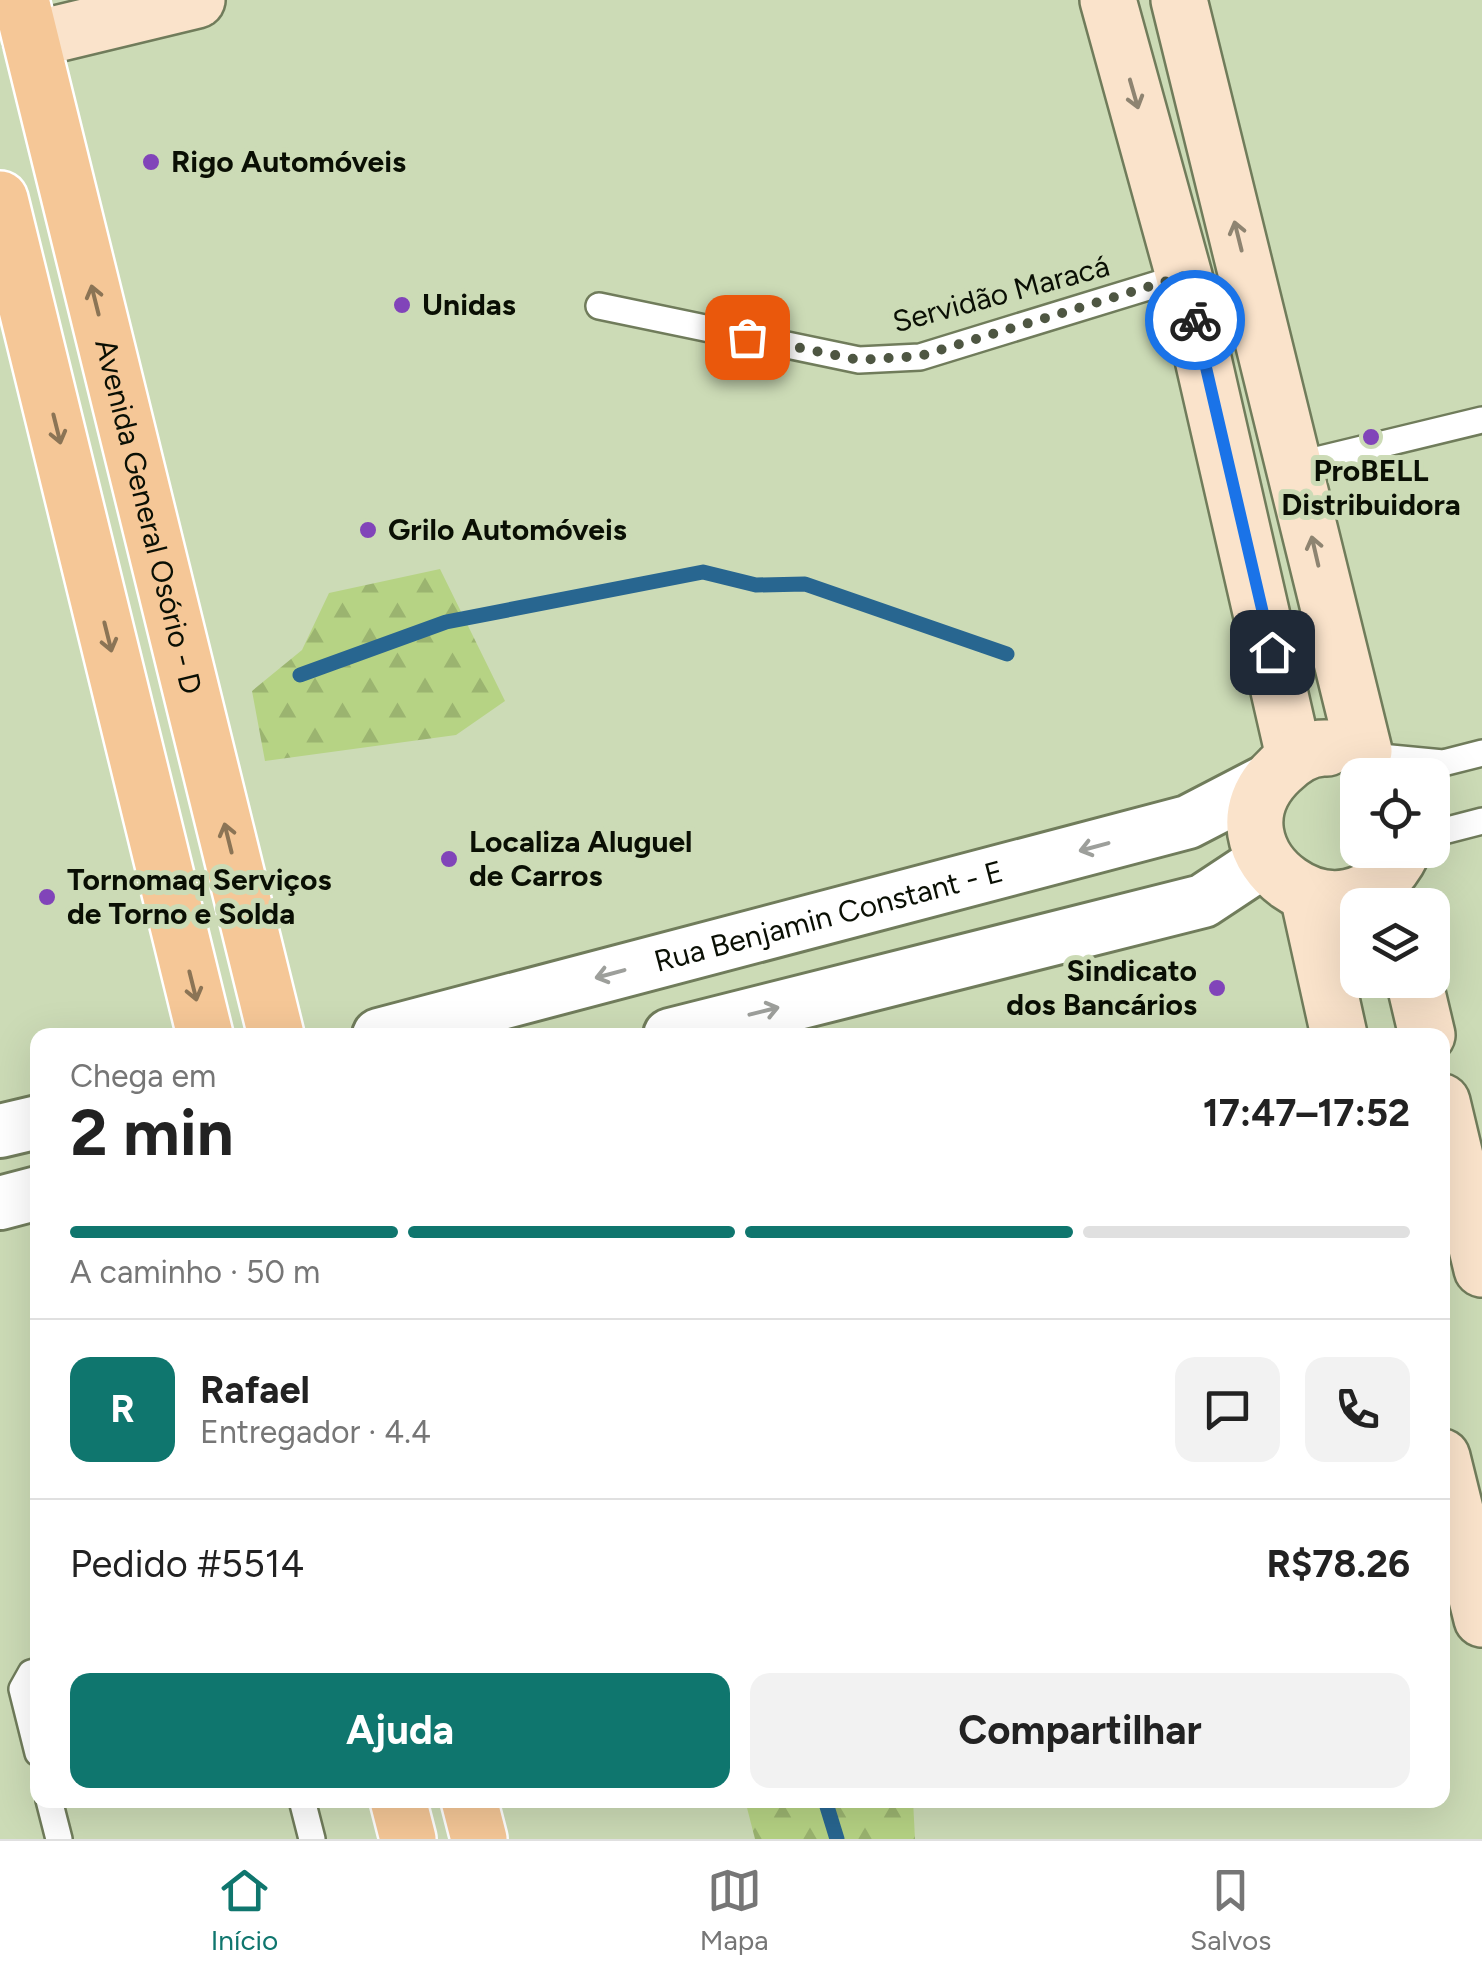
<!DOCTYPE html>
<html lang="pt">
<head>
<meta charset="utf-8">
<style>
	:root { --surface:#fff; --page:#f2f2f2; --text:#222; --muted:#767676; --line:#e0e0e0; --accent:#0f766e }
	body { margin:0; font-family:Figtree,sans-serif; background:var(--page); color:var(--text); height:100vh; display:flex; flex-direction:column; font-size:38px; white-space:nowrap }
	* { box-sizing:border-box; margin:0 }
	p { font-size:32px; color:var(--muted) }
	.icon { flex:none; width:55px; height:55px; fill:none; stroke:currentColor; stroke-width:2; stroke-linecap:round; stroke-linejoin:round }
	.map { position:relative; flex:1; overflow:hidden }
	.details { position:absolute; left:30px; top:1028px; width:1420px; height:780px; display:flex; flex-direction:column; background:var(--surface); border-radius:20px; box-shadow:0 10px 40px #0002 }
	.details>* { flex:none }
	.controls { position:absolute; left:1340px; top:758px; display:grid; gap:20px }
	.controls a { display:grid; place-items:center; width:110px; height:110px; border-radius:20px; background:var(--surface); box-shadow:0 10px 40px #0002; font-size:50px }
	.pin { position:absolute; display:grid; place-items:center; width:85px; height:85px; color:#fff; margin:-42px; border-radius:20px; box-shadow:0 5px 15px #0006 }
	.courier { position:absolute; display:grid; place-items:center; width:100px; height:100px; margin:-50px; border:8px solid #1a73e8; border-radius:50%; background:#fff; color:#222; box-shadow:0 2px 12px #0007 }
	.headline em { font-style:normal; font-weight:700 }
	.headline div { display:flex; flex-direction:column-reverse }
	.headline { display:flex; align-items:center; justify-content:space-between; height:170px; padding:0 40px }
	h1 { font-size:65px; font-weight:700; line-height:75px }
	.bar { display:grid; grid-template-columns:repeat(4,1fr); gap:15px 10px; align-content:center; height:120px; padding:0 40px }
	.bar i { height:12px; border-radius:8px; background:var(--line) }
	.bar .selected { background:var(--accent) }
	.bar p { grid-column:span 4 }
	.line { display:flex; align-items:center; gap:25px; padding:0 40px; border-top:2px solid var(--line) }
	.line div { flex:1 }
	.round { display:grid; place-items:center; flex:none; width:105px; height:105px; border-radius:20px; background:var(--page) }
	.primary-button { display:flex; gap:20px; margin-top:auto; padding:20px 40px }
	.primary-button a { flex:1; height:115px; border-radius:20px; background:var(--accent); color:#fff; font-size:40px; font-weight:700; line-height:115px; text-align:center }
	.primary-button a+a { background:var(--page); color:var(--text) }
	.dock { display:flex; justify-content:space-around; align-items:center; height:140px; border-top:2px solid var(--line); background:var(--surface); font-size:28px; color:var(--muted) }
	.dock a { display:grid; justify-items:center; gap:5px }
	.dock .selected { color:var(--accent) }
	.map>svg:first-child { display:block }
</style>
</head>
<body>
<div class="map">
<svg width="1482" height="1839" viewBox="0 0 1482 1839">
	<defs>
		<pattern id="forest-firs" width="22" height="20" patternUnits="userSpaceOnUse" patternTransform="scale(2.5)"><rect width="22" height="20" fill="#b6d384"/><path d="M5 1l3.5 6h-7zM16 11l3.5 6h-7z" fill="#9bb470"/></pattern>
	</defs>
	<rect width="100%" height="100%" fill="#ccdbb6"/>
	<!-- forest -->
	<g fill="url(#forest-firs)">
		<path d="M 440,569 L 505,701 L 456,735 L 265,761 L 252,691 L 302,650 L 329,593 Z"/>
		<path d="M 745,1800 L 913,1800 L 915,1839 L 755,1839 Z"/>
	</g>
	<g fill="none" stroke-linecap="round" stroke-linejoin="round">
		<!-- stream -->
		<g stroke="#286690" stroke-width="15">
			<path d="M 300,675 L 446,622 L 703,572 L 756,585 L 805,584 L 1007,654"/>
			<path d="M 825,1800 L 837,1839"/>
		</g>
		<!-- lane casing -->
		<g stroke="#707c5b" stroke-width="30">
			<g id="lane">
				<path d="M 599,306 L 859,360 L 920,357 L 1184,276"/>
				<path d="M 1296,465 L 1482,420"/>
				<path d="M 1370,756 L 1443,763 L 1482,753"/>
				<path d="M 1432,834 L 1482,821"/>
				<path d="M 38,1671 L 31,1673 L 22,1689 L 38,1753"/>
				<path d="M 49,1800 L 59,1839"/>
				<path d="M 302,1800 L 312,1839"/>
			</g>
		</g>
		<!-- street casing -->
		<g stroke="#707c5b" stroke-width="58">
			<g id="street">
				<path id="s1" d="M 379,1035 L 1188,822 L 1269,780"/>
				<path d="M 670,1035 L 1203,901 L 1265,860"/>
				<path d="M 0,1131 L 38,1122"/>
				<path d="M 0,1203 L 38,1193"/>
			</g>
		</g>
		<!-- secondary casing -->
		<g stroke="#707c5b" stroke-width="60">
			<g id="secondary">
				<path d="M 1108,0 L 1184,276 L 1294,756"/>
				<path d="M 1179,0 L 1364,751"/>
				<path d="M 31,40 L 197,0"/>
				<path d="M 1327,748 C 1308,747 1293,757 1280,770 C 1195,850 1348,965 1403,850"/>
				<path d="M 1308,895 L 1339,1035"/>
				<path d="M 1414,980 L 1427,1035"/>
				<path d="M 1442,1102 L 1482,1269"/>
				<path d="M 1442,1457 L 1482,1619"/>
			</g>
		</g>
		<!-- primary casing -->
		<g stroke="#fff" stroke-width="60">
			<g id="primary">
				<path id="s2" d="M 21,0 L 276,1035"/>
				<path d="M 0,199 L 205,1035"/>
				<path d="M 398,1800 L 408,1839"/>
				<path d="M 469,1800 L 479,1839"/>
			</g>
		</g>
		<!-- lane -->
		<use href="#lane" stroke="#fff" stroke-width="25"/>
		<!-- street -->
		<use href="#street" stroke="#fff" stroke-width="52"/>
		<!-- secondary -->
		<use href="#secondary" stroke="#fae3cb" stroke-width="55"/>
		<!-- primary -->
		<use href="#primary" stroke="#f5c797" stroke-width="55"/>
	</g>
	<!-- one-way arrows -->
	<defs><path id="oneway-shaft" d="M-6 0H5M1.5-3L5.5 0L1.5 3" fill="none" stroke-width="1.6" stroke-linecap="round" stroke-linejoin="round" transform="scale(2.5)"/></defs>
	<g stroke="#8e8471">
		<use href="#oneway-shaft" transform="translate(1134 94) rotate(74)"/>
		<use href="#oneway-shaft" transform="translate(1238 236) rotate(-104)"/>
		<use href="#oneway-shaft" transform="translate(1315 551) rotate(-103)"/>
	</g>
	<g stroke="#8b7455">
		<use href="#oneway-shaft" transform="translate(95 300) rotate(-104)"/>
		<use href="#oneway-shaft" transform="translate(57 429) rotate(76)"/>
		<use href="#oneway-shaft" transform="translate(108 637) rotate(76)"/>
		<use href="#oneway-shaft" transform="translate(228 838) rotate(-104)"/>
		<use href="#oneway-shaft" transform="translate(193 986) rotate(76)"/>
	</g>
	<g stroke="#9d9f9b">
		<use href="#oneway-shaft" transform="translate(1094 847) rotate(165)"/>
		<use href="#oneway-shaft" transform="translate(610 974) rotate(165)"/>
		<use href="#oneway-shaft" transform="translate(764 1011) rotate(-14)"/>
	</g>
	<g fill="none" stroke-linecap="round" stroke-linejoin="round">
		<!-- done -->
		<path stroke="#4e5642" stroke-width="10" stroke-dasharray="0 18" d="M 747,337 L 859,360 L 920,356 L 1184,276 L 1195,320"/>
		<!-- route -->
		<path stroke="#1a73e8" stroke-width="12" d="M 1195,320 L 1272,652"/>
	</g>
	<!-- markers -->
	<g fill="#8144b9" stroke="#ccdbb6" stroke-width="4">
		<circle cx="151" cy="162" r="10"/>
		<circle cx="402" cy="305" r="10"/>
		<circle cx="1371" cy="437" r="10"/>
		<circle cx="368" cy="530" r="10"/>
		<circle cx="449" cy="859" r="10"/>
		<circle cx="47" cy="897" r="10"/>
		<circle cx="1217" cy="988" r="10"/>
	</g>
	<g text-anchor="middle" stroke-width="10" stroke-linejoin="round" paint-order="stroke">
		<!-- poi labels -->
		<g font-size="30" font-weight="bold" fill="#0a0f04" stroke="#ccdbb6" text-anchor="start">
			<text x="171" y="172">Rigo Automóveis</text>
			<text x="422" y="315">Unidas</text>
			<text x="1371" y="481" text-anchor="middle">ProBELL<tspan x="1371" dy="34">Distribuidora</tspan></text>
			<text x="388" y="540">Grilo Automóveis</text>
			<text x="469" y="852">Localiza Aluguel<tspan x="469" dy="34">de Carros</tspan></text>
			<text x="67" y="890">Tornomaq Serviços<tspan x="67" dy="34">de Torno e Solda</tspan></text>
			<text x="1197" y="981" text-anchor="end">Sindicato<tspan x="1197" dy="34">dos Bancários</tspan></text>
		</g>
		<!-- street labels -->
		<g font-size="30" fill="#0a0f04" stroke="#ccdbb6">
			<text transform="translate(1001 294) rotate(-15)" y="10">Servidão Maracá</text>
			<text dy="10" stroke="none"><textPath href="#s2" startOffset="532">Avenida General Osório - D</textPath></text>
			<text dy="10" stroke="none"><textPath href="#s1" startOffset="465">Rua Benjamin Constant - E</textPath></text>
		</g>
	</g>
</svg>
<div class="controls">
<a><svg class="icon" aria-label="locate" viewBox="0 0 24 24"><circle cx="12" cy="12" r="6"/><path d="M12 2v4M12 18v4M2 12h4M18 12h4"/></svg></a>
<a><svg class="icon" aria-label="layers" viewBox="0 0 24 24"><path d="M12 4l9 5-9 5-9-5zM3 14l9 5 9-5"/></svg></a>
</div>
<div class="pin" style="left:747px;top:337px;background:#ea580c"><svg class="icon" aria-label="bag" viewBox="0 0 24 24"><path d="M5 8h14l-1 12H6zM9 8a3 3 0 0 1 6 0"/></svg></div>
<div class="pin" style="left:1272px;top:652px;background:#1f2937"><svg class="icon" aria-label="home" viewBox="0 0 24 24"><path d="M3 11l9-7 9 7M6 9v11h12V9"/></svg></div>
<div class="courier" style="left:1195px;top:320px"><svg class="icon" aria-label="bike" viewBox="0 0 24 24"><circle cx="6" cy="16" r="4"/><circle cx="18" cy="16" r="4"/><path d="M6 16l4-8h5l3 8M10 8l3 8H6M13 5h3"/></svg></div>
<section class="details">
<div class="headline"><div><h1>2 min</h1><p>Chega em</p></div><em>17:47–17:52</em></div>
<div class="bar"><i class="selected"></i><i class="selected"></i><i class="selected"></i><i></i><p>A caminho · 50 m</p></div>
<div class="line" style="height:180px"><b class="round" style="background:var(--accent);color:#fff">R</b><div><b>Rafael</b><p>Entregador · 4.4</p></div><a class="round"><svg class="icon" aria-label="chat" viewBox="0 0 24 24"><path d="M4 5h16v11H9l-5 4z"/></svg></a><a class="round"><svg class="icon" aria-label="phone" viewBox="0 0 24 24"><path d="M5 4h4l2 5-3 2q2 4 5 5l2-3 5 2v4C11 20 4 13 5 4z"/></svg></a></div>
<div class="line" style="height:130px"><div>Pedido #5514</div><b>R$78.26</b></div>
<div class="primary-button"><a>Ajuda</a><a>Compartilhar</a></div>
</section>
</div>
<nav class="dock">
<a class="selected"><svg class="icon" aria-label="home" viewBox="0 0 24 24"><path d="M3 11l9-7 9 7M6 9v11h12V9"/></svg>Início</a>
<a><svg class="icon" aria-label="map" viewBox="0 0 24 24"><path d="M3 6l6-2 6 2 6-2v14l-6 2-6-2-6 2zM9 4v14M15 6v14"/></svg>Mapa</a>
<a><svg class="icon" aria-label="saved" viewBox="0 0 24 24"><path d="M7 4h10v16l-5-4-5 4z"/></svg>Salvos</a>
</nav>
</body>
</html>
